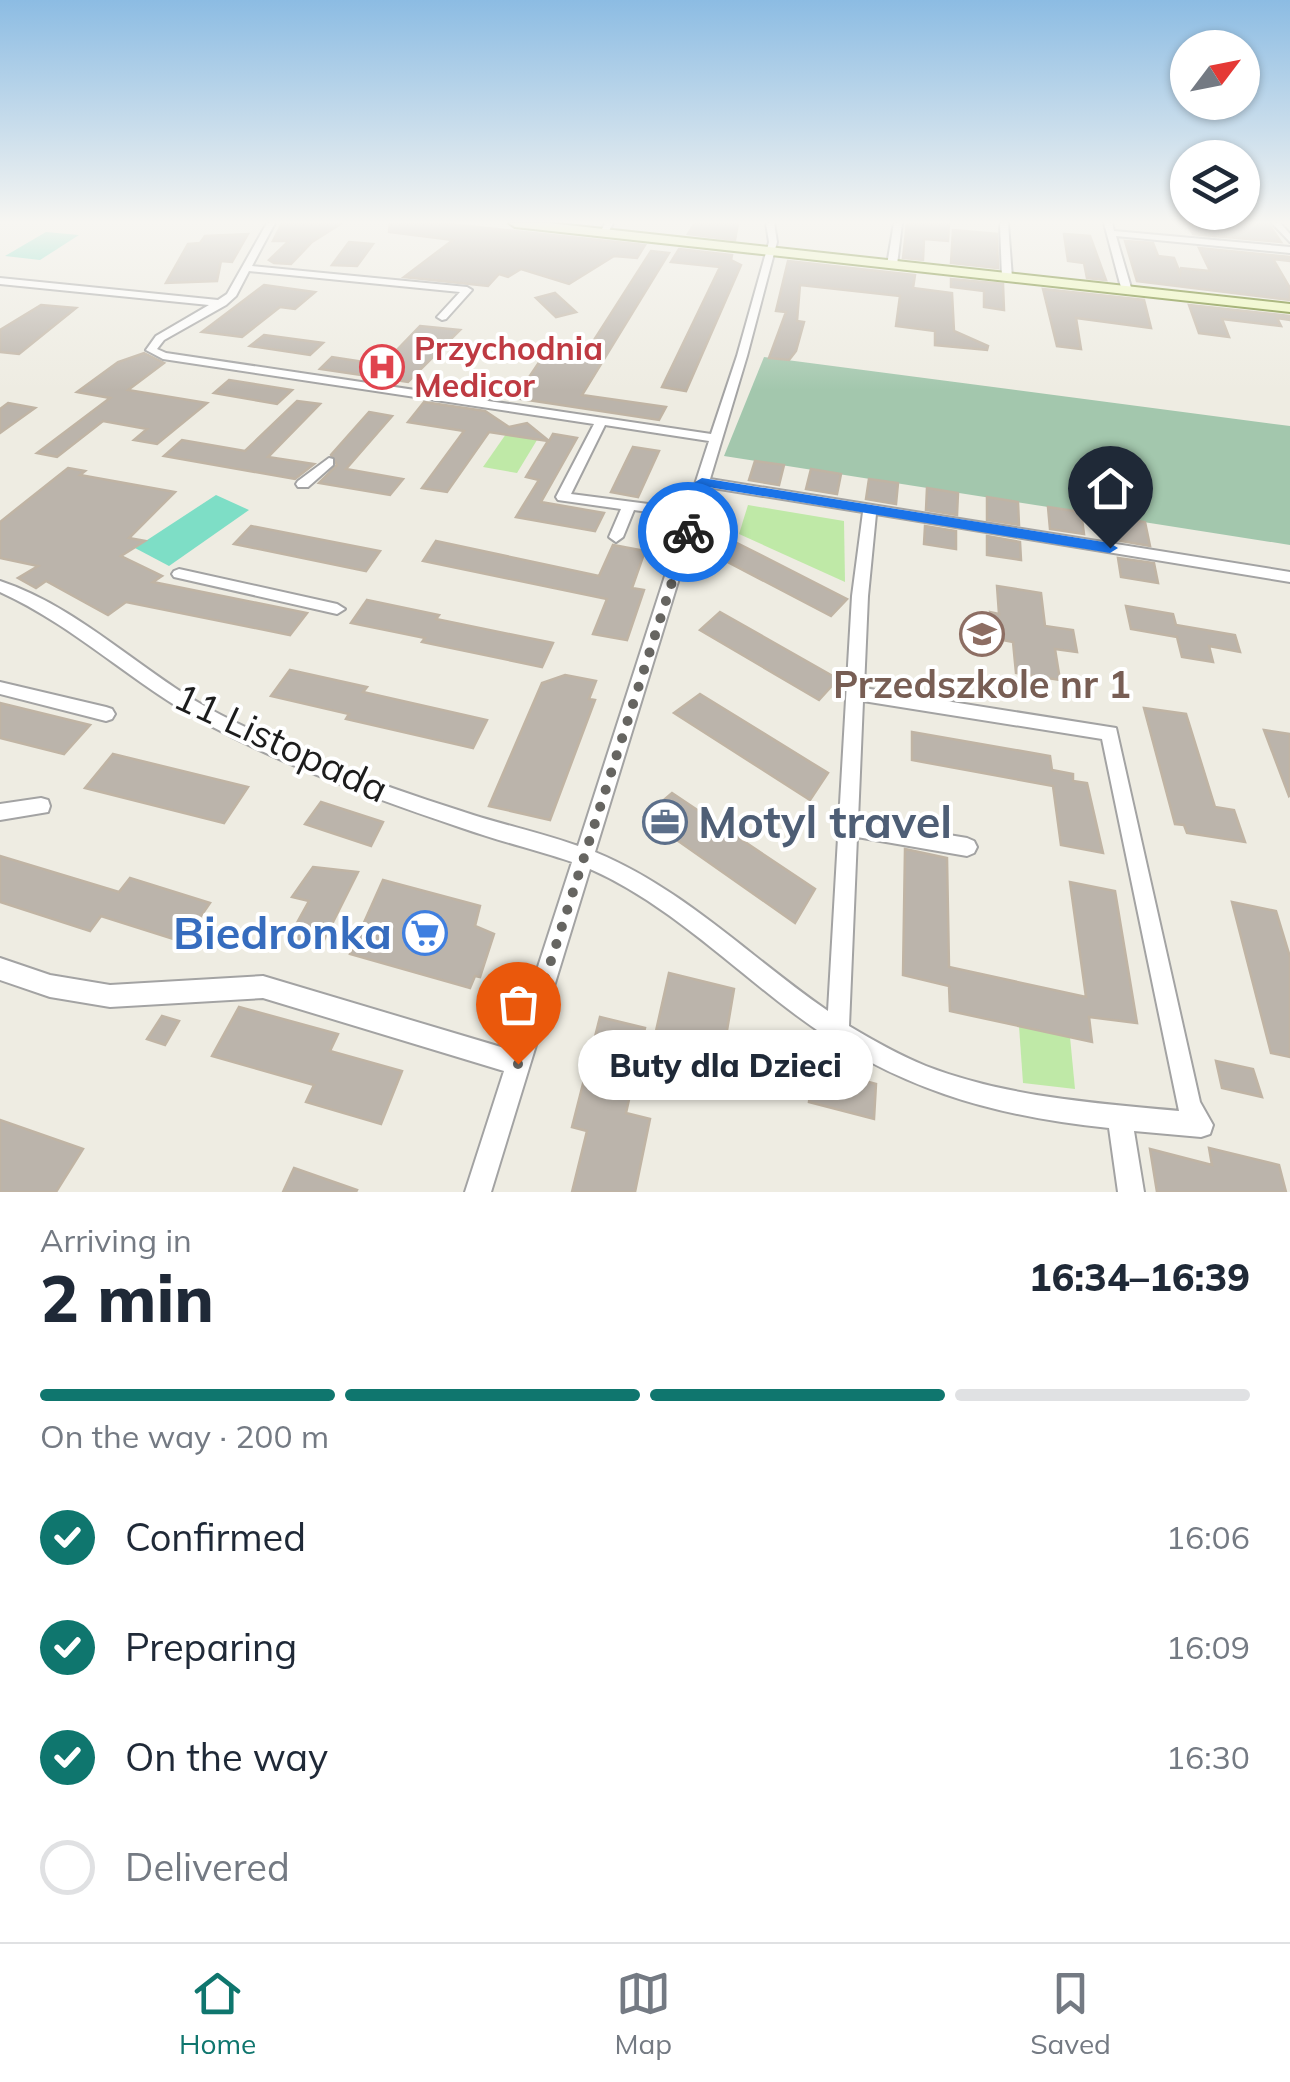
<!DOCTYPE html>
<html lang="en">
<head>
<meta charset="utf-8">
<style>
	:root { --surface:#fff; --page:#f2f2f3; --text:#1f2937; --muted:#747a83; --line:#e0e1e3; --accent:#0f766e }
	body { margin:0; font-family:Mulish,sans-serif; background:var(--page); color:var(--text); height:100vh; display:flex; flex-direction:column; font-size:38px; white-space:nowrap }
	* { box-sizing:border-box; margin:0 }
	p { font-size:32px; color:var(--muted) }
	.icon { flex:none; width:55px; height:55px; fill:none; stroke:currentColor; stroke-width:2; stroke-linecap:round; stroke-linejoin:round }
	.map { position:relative; height:1192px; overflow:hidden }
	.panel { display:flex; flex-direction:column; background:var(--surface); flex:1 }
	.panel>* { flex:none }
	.needle { width:65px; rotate:58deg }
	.fabs { position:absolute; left:1170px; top:30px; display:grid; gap:20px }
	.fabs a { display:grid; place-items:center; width:90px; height:90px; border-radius:50%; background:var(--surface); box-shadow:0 2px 8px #0004; font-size:50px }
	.pin { position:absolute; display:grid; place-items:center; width:85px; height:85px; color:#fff; margin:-102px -42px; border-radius:50% 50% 50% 0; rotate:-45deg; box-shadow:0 0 10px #0007 }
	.pin .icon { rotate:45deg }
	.courier { position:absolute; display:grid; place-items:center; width:100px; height:100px; margin:-50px; border:8px solid #1a73e8; border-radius:50%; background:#fff; color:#222; box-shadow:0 2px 12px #0007 }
	.bubble { position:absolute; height:70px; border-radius:35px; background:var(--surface); box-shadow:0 2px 8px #0004; font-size:32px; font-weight:800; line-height:70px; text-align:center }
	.head em { font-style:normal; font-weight:800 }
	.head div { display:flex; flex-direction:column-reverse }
	.head { display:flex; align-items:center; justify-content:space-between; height:170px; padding:0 40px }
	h1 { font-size:65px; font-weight:800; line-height:75px }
	.bar { display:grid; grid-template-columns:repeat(4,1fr); gap:15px 10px; align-content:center; height:120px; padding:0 40px }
	.bar i { height:12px; border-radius:8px; background:var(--line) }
	.bar .current { background:var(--accent) }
	.bar p { grid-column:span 4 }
	ol { padding:0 40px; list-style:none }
	li { display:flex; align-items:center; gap:30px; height:110px }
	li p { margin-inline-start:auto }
	li .icon { padding:10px; border-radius:50%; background:var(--accent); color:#fff; stroke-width:4 }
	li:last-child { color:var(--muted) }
	li i { width:55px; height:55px; border:5px solid var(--line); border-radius:50% }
	.menu { display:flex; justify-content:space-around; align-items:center; height:140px; border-top:2px solid var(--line); background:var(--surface); font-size:28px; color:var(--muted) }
	.menu a { display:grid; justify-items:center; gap:5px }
	.menu .current { color:var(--accent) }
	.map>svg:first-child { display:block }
</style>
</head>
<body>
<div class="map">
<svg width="1290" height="1192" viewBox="0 0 1290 1192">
	<rect width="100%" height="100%" fill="#eeece2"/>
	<!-- grass -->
	<g fill="#bfe9a7">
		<path d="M 506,434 L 537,440 L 517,473 L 483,467 Z"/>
		<path d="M 748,505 L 844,521 L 845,582 L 739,534 Z"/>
		<path d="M 1019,1026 L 1070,1037 L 1075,1089 L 1023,1083 Z"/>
	</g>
	<!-- cemetery -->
	<path fill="#a3c7ad" d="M 764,357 L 1290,426 L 1290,545 L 724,456 Z"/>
	<!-- pitch -->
	<g fill="#7edec6">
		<path d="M 46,232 L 79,235 L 40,260 L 5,256 Z"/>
		<path d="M 216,495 L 249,510 L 169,566 L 135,548 Z"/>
	</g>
	<!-- building -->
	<g fill="#bbb4ab" stroke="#c0b4a4" stroke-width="2.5">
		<path d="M 282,223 L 342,223 L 312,242 L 291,264 L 274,263 L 269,260 L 289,241 L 273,241 Z"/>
		<path d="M 390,223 L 441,223 L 645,245 L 637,258 L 614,256 L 569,284 L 521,269 L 508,277 L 499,274 L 488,286 L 404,277 L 453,240 L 389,232 Z"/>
		<path d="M 695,223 L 738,223 L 735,240 L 688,234 Z"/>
		<path d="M 907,223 L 949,223 L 948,241 L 924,239 L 923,260 L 903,258 Z"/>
		<path d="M 1187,223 L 1268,223 L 1281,242 L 1193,234 Z"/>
		<path d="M 953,230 L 997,234 L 998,268 L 951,263 Z"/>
		<path d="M 248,234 L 232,262 L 221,261 L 217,281 L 166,283 L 188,244 L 200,243 L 205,236 Z"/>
		<path d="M 1064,234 L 1090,236 L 1106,280 L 1087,278 L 1084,263 L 1068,261 Z"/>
		<path d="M 1125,241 L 1153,243 L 1158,256 L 1174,258 L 1180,273 L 1181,268 L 1210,271 L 1199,248 L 1290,257 L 1290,261 L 1273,259 L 1290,288 L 1290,300 L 1137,281 Z"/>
		<path d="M 349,242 L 373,244 L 357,266 L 332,265 Z"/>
		<path d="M 679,249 L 732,255 L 731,260 L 741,265 L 686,391 L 662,387 L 720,267 L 671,262 Z"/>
		<path d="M 651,251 L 669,253 L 582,395 L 666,407 L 659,420 L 515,398 L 552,343 L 589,348 Z"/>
		<path d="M 788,261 L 915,275 L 913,288 L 952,293 L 954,331 L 988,346 L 987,350 L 935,345 L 935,331 L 896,326 L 900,296 L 800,285 L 797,321 L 804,322 L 796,351 L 789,360 L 769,358 L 786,312 L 776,311 Z"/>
		<path d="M 951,279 L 1003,284 L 1004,310 L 984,307 L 984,291 L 951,287 Z"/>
		<path d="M 264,285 L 315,292 L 295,309 L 280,307 L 242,337 L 202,332 Z"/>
		<path d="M 1043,289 L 1144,300 L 1151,328 L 1076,318 L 1081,349 L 1057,346 Z"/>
		<path d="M 555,293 L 576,312 L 556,317 L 536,298 Z"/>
		<path d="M 41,305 L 76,308 L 19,354 L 0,352 L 0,330 Z"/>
		<path d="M 1189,305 L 1290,316 L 1290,320 L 1277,318 L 1281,326 L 1222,319 L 1229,337 L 1199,333 Z"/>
		<path d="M 420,326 L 460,330 L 408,382 L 320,369 L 332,357 L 364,362 L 373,353 L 392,355 Z"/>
		<path d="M 264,335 L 323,343 L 310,355 L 250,346 Z"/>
		<path d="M 144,353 L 164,363 L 128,390 L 207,403 L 157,444 L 134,440 L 147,429 L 103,421 L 57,457 L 37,453 L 110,398 L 77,392 L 118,362 Z"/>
		<path d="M 229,380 L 292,390 L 277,404 L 214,393 Z"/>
		<path d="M 297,401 L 320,404 L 268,457 L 314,464 L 295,479 L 164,456 L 182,440 L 245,451 Z"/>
		<path d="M 424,402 L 485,411 L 509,427 L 527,423 L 549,441 L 553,434 L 577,438 L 541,502 L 604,513 L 595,531 L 516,517 L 539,480 L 526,477 L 548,441 L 489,432 L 447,492 L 422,488 L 464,431 L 408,422 Z"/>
		<path d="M 8,403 L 35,408 L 0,433 L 0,409 Z"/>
		<path d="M 369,412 L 392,416 L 346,469 L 403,479 L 390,495 L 319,483 L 337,465 L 331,455 Z"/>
		<path d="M 633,447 L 659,451 L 638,497 L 611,492 Z"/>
		<path d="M 755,461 L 784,465 L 779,485 L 749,480 Z"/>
		<path d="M 68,468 L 85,471 L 80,475 L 175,492 L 129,538 L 145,541 L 121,556 L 162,576 L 153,582 L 307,613 L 290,635 L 126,602 L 108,615 L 46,581 L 36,588 L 18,578 L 38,566 L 0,558 L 0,522 Z"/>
		<path d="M 811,469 L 841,474 L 837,494 L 806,489 Z"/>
		<path d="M 869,479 L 898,483 L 896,504 L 866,499 Z"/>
		<path d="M 927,488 L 958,493 L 957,515 L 926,510 Z"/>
		<path d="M 987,497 L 1018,502 L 1019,525 L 987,520 Z"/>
		<path d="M 1048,507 L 1081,512 L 1084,534 L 1050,529 Z"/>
		<path d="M 1111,517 L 1145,522 L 1150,546 L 1115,540 Z"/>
		<path d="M 251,526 L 380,551 L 366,571 L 234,544 Z"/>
		<path d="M 925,526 L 956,531 L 956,549 L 924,544 Z"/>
		<path d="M 987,536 L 1020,542 L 1021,560 L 987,555 Z"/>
		<path d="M 436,541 L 599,576 L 613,545 L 645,551 L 632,588 L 644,590 L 627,640 L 593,634 L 607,599 L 423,561 Z"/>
		<path d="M 737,543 L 847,599 L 831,616 L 720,558 Z"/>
		<path d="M 1118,558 L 1154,563 L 1158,583 L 1121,577 Z"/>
		<path d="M 997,586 L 1041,593 L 1045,626 L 1073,630 L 1077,652 L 1055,649 L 1060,680 L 1016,673 L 1013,642 L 992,638 L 990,612 L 999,614 Z"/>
		<path d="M 367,600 L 439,615 L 436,619 L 553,643 L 542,667 L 422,642 L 425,638 L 351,623 Z"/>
		<path d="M 1126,606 L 1173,614 L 1176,625 L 1235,635 L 1240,652 L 1209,646 L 1213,662 L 1182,657 L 1177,637 L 1131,629 Z"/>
		<path d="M 720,612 L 838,679 L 819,700 L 700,630 Z"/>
		<path d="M 290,670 L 367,687 L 363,692 L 487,720 L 473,748 L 346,719 L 349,714 L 271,696 Z"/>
		<path d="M 565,675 L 596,681 L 589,699 L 595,700 L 550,820 L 489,806 L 542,683 Z"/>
		<path d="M 700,694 L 828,773 L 810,800 L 674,713 Z"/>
		<path d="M 0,703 L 90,725 L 64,754 L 0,738 Z"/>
		<path d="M 1144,708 L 1186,714 L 1215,807 L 1234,810 L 1245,842 L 1187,833 L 1184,825 L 1175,824 Z"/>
		<path d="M 1264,730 L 1290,734 L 1290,795 L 1289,796 Z"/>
		<path d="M 912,732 L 1050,756 L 1052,770 L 1073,774 L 1073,781 L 1087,783 L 1103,853 L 1061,845 L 1053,786 L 912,760 Z"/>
		<path d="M 113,754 L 248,787 L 224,823 L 85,788 Z"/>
		<path d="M 672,793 L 815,889 L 795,923 L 644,817 Z"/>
		<path d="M 321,802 L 383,822 L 371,846 L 305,824 Z"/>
		<path d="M 905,849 L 947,858 L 949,967 L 1086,997 L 1070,882 L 1115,891 L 1137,1023 L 1089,1017 L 1092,1042 L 950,1011 L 949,986 L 903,975 Z"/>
		<path d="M 0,856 L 119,892 L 130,878 L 210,903 L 183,942 L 101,916 L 90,931 L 0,902 Z"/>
		<path d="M 313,867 L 358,872 L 323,942 L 309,939 L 305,945 L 287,941 L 309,901 L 292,897 Z"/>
		<path d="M 383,880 L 480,906 L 475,926 L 494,934 L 480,977 L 475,976 L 470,988 L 350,954 Z"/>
		<path d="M 1232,902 L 1276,911 L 1290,957 L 1290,1057 L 1271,1053 Z"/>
		<path d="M 669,973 L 734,989 L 724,1048 L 656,1031 Z"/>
		<path d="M 239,1007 L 338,1034 L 330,1051 L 402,1071 L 381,1124 L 306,1102 L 314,1085 L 212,1056 Z"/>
		<path d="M 162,1016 L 179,1021 L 165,1045 L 147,1039 Z"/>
		<path d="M 600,1017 L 645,1028 L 626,1113 L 650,1119 L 635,1192 L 572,1192 L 587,1131 L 572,1127 Z"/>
		<path d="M 1216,1061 L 1253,1069 L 1262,1097 L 1222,1088 Z"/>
		<path d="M 813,1067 L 876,1084 L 874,1119 L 809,1102 Z"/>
		<path d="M 0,1120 L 83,1149 L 56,1192 L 0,1192 Z"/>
		<path d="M 1209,1148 L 1279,1165 L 1286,1192 L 1157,1192 L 1150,1149 L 1212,1165 Z"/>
		<path d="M 294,1168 L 357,1190 L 356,1192 L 283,1192 Z"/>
	</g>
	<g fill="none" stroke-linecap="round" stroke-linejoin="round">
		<!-- street casing -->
		<g stroke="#a3a3a3" stroke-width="4">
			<g id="street">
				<path d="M 267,223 L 275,223 L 252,266 L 467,287 L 472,290 L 446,319 L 442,320 L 437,317 L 460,292 L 249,271 L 236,296 L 226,305 L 164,340 L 157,349 L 166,353 L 711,434 L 737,356 L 769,242 L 766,223 L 774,223 L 777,242 L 747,356 L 710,479 L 1290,572 L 1290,582 L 876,514 L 868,596 L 864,688 L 1116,728 L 1200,1102 L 1213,1125 L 1210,1134 L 1201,1137 L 1134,1131 L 1144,1192 L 1118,1192 L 1109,1128 C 991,1116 892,1087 796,1015 C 729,965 667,903 590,869 L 491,1192 L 465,1192 L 504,1071 L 263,998 L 110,1007 L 50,997 L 0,980 L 0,958 L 50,975 L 110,985 L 263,976 L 511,1050 L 572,862 C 536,850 499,841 462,828 C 376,799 287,767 207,724 C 134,685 75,626 0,592 L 0,581 C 82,608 144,676 221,715 C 297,754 379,785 461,811 C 499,824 539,832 578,846 L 684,517 L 634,510 L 623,537 L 616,542 L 609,537 L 621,509 L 558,500 L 556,497 L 594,424 L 163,359 L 146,350 L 156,336 L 209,305 L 0,284 L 0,278 L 218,300 L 227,294 ZM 605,425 L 709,441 L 687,509 L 571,494 ZM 707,487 L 863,512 L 852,596 L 828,1011 C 751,958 683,888 595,852 ZM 863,701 L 1102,739 L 1179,1111 C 1094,1103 1006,1097 926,1066 C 899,1055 874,1041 849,1026 L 857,837 L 967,856 L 974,853 L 977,847 L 974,841 L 967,838 L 858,820 Z"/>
				<path d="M 605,223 L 613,223 L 607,235 L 604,236 L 600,233 Z"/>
				<path d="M 894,223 L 902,223 L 897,265 L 892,268 L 887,265 Z"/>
				<path d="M 1000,223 L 1008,223 L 1012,278 L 1007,281 L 1002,278 Z"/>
				<path d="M 1104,223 L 1112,223 L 1114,231 L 1290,247 L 1290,253 L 1116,236 L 1132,291 L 1127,294 L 1122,291 Z"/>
				<path d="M 1272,223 L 1280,223 L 1290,234 L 1290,242 Z"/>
				<path d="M 329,458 L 333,459 L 333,465 L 308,487 L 298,487 L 296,484 L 298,481 Z"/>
				<path d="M 179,569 L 337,604 L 345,609 L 337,614 L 174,577 L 172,574 L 174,571 Z"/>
				<path d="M 0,682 L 106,707 L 112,709 L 115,714 L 112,719 L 106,721 L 0,694 Z"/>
				<path d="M 41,798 L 48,800 L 50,806 L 48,812 L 0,820 L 0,804 Z"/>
			</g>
		</g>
		<!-- secondary casing -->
		<g stroke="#587304" stroke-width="4">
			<path id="secondary" d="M 509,223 L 549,223 L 1290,304 L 1290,312 L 515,227 Z"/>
		</g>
		<!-- street -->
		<use href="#street" fill="#fff" fill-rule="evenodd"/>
		<!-- secondary -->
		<use href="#secondary" fill="#edfab4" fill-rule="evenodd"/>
	</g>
	<!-- sky -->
	<linearGradient id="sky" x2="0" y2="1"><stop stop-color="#8cbce3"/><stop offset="0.57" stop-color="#f7f6f2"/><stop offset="1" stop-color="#f7f6f2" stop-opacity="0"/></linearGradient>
	<rect width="1290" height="390" fill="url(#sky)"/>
	<!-- route -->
	<path fill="#1a73e8" d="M 702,478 L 1110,543 L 1118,548 L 1110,553 L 708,487 L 695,532 L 683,535 L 695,482 Z"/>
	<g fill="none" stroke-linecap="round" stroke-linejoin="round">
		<!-- done -->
		<path stroke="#666561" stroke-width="10" stroke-dasharray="0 18" d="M 518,1064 L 688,532"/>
	</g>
	<!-- icons -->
	<defs>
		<g id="hospital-ring" transform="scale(2.25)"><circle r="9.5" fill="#fff" stroke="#e0444e" stroke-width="1.5"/><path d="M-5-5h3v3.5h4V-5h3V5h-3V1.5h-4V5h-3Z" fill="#e0444e"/></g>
		<g id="school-ring" transform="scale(2.25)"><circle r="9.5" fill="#fff" stroke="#8d6e63" stroke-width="1.5"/><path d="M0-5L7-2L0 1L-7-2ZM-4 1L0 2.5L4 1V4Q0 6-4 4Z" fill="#8d6e63"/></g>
		<g id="office-ring" transform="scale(2.25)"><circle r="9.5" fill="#fff" stroke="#5c6f8a" stroke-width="1.5"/><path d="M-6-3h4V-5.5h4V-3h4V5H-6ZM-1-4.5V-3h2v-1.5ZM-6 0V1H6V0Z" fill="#5c6f8a"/></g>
		<g id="supermarket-ring" transform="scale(2.25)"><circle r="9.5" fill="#fff" stroke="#3f7fe0" stroke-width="1.5"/><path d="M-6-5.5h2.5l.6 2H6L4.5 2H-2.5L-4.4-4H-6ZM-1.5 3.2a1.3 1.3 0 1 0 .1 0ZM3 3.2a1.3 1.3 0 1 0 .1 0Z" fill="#3f7fe0"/></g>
	</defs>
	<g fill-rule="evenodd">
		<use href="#hospital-ring" x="382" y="367"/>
		<use href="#school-ring" x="982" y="634"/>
		<use href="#office-ring" x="665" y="822"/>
		<use href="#supermarket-ring" x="425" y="933"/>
	</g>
	<g text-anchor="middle" stroke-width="8" stroke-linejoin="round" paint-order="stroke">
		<!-- far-health labels -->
		<g font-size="32" font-weight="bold" fill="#be3a42" stroke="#fff" text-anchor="start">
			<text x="414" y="360">Przychodnia<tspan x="414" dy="37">Medicor</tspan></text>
		</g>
		<!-- education labels -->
		<g font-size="38" font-weight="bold" fill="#785e54" stroke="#fff">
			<text x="982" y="698">Przedszkole nr 1</text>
		</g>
		<!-- street labels -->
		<g font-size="38" fill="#1c1c1c" stroke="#fff">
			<text transform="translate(281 743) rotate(25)" y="13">11 Listopada</text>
		</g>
		<!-- near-service labels -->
		<g font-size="45" font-weight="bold" fill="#4e5e75" stroke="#fff" text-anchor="start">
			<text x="698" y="838">Motyl travel</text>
		</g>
		<!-- near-shop labels -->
		<g font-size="45" font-weight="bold" fill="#366cbe" stroke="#fff" text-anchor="end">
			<text x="392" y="949">Biedronka</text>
		</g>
	</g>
</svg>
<div class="fabs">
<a><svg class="needle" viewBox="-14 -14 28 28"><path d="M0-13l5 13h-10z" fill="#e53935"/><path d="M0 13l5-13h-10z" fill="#747a83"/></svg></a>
<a><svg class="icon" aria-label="layers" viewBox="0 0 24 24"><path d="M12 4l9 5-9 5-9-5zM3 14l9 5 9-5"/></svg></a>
</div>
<div class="pin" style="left:518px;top:1064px;background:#ea580c"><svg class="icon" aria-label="bag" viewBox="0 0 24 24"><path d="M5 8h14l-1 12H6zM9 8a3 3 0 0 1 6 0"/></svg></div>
<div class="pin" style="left:1110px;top:548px;background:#1f2937"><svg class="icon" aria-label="home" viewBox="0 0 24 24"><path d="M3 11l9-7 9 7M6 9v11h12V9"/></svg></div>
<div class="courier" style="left:688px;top:532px"><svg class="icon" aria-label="bike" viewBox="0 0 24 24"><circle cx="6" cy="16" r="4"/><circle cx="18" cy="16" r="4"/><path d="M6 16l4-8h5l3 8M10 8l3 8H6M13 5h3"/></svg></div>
<div class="bubble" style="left:578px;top:1030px;width:295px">Buty dla Dzieci</div>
</div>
<section class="panel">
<div class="head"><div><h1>2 min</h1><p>Arriving in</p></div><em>16:34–16:39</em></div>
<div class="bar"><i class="current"></i><i class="current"></i><i class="current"></i><i></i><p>On the way · 200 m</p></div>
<ol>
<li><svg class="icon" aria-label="check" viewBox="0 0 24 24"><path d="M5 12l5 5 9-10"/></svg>Confirmed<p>16:06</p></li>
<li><svg class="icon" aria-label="check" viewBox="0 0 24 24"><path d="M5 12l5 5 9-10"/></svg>Preparing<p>16:09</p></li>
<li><svg class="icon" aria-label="check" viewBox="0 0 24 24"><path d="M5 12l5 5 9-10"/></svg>On the way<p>16:30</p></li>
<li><i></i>Delivered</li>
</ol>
</section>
<nav class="menu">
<a class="current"><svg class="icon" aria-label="home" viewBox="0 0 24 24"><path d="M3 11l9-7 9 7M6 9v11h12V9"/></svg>Home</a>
<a><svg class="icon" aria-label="map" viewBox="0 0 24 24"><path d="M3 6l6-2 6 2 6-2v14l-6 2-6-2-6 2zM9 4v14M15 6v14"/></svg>Map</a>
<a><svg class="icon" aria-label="saved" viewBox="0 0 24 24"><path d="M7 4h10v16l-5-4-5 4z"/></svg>Saved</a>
</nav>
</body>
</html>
